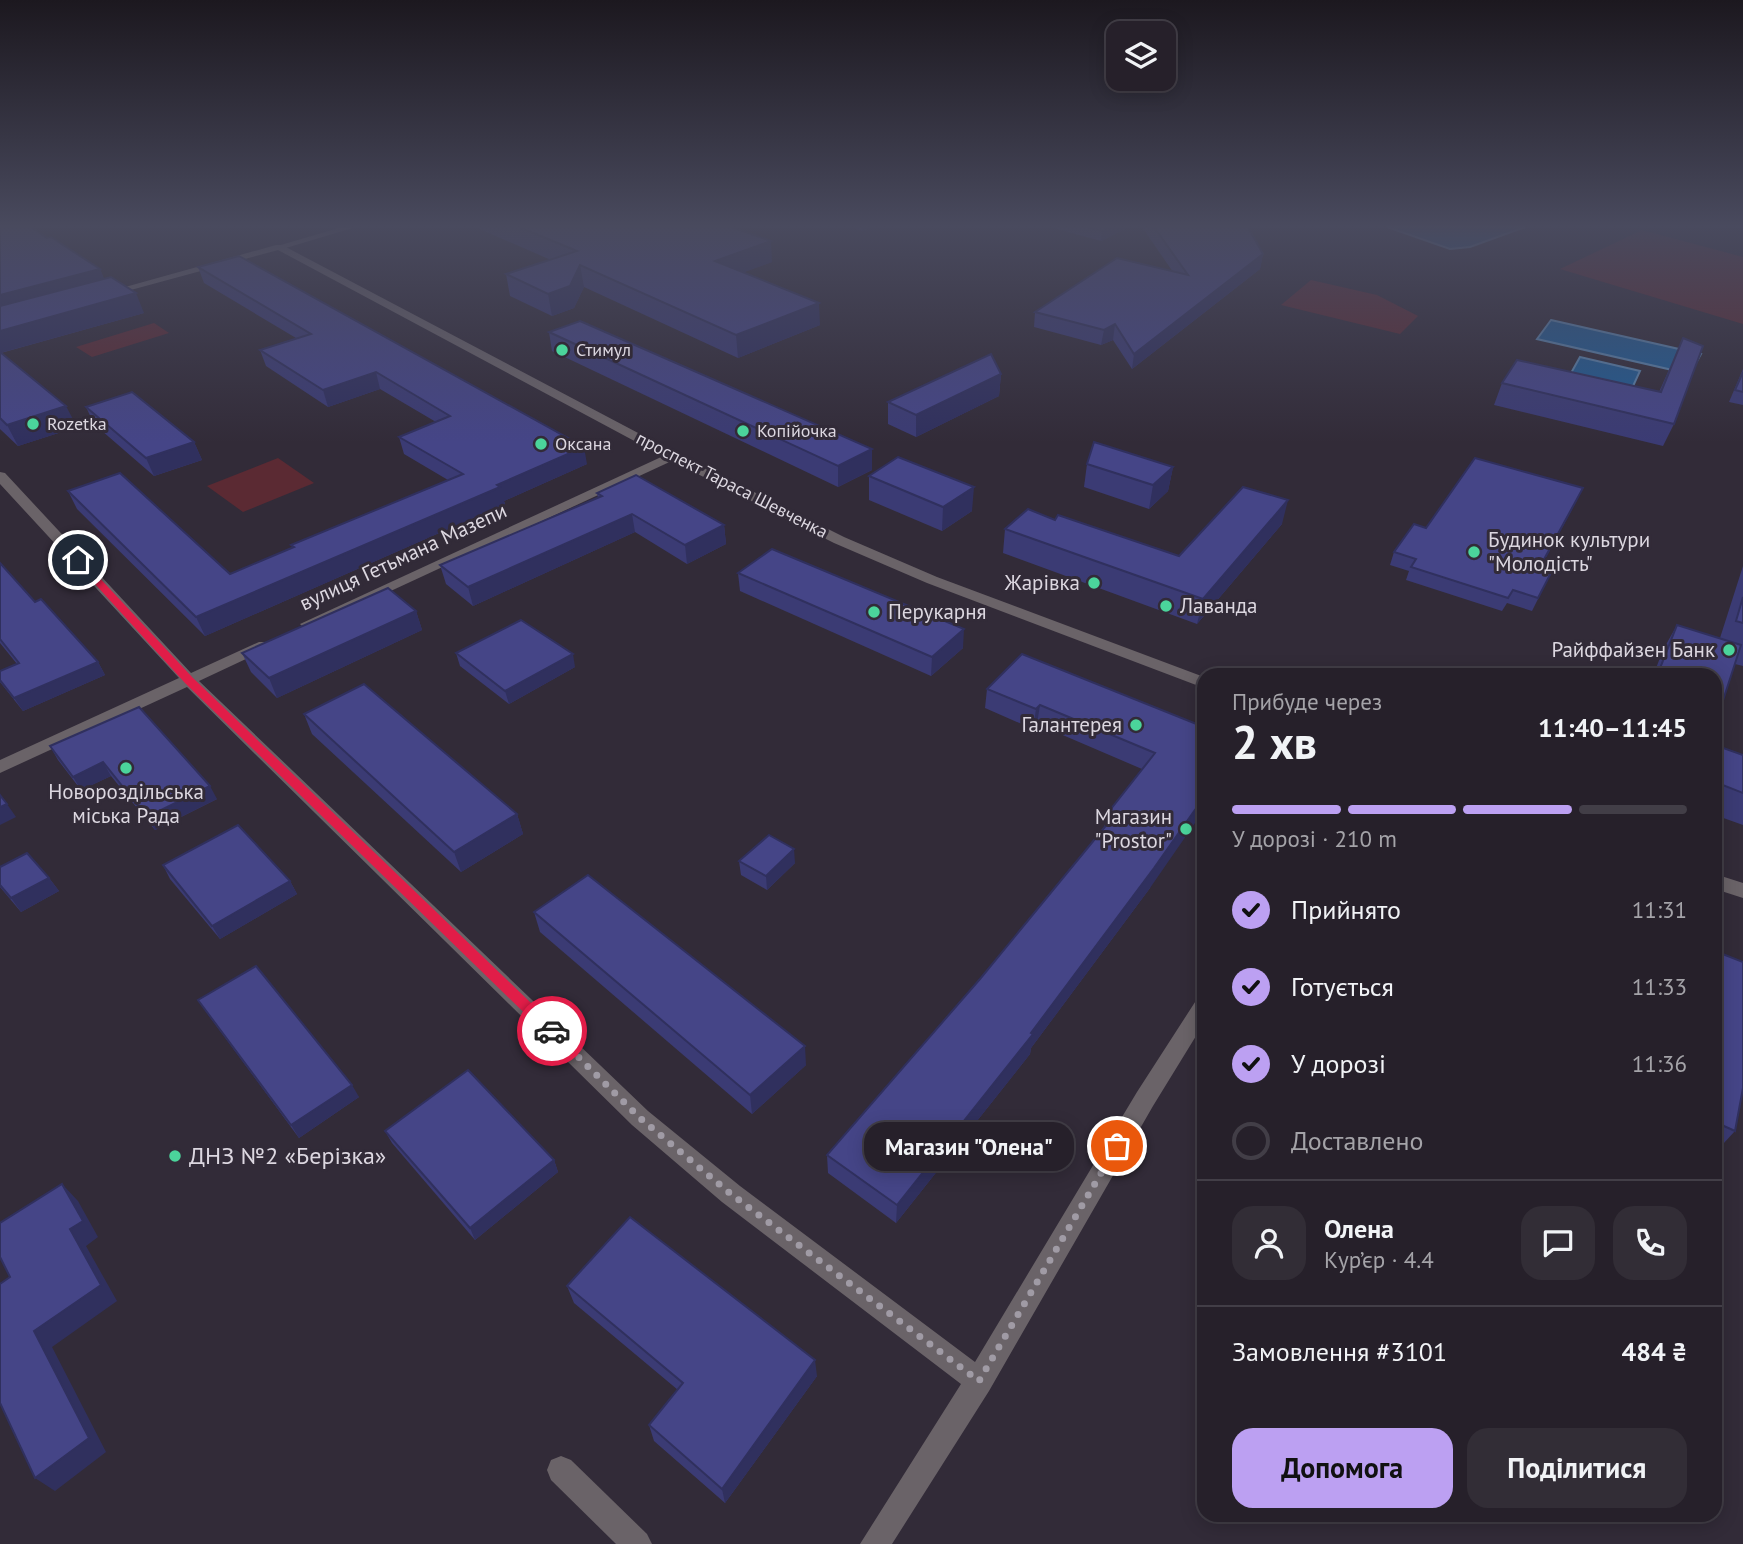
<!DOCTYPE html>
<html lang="uk">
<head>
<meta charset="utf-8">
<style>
	:root { --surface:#26202a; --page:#322d36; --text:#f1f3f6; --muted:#a4a3a8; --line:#423e47; --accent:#bca0f2 }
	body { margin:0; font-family:"PT Sans",sans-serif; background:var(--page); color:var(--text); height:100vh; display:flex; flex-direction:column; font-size:26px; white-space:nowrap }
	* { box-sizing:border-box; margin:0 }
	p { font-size:23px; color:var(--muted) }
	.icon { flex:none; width:38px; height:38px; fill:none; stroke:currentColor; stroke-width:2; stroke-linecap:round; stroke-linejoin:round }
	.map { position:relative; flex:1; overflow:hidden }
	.sheet { position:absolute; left:1197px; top:668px; width:525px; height:854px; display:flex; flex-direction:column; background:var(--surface); border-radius:21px; box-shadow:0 4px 18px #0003,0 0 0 2px var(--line) }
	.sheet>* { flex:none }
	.fabs { position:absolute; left:1106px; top:21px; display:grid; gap:14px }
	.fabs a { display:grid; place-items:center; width:70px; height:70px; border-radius:14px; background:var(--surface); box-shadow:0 4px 18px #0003,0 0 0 2px var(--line); font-size:35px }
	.pin { position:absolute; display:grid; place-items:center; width:60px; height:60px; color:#fff; margin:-30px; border:4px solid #fff; border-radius:50%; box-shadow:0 2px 7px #0007 }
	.courier { position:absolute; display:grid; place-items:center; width:70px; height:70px; margin:-35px; border:5px solid #e11d48; border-radius:50%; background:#fff; color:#222; box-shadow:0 2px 9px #0007 }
	.bubble { position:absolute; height:49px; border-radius:21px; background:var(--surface); box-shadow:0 4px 18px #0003,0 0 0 2px var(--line); font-size:23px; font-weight:600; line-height:49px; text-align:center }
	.head em { font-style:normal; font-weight:600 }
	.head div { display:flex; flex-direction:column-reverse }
	.head { display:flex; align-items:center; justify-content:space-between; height:119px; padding:0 35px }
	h1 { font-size:46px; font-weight:600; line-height:52px }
	.bar { display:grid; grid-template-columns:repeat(4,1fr); gap:10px 7px; align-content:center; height:84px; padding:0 35px }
	.bar i { height:9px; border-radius:5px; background:var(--line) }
	.bar .current { background:var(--accent) }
	.bar p { grid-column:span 4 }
	.line { display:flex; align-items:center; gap:18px; padding:0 35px; border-top:2px solid var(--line) }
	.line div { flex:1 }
	.round { display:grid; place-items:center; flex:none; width:74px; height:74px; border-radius:21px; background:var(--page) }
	ol { padding:0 35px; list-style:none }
	li { display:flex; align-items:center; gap:21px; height:77px }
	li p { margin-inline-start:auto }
	li .icon { padding:7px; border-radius:50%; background:var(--accent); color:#111; stroke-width:4 }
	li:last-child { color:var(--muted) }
	li i { width:38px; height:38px; border:4px solid var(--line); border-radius:50% }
	.action { display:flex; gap:14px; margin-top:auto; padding:14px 35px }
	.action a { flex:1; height:80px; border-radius:21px; background:var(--accent); color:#111; font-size:28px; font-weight:600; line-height:80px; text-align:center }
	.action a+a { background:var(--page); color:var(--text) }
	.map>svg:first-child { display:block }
</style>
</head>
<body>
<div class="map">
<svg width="1743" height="1544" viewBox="0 0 1743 1544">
	<rect width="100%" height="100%" fill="#322b38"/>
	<!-- green -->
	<g fill="#5b2a33">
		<path d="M 1642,230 L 1743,257 L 1743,324 L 1560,269 Z"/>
		<path d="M 1311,280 L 1377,295 L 1418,316 L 1400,334 L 1281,305 Z"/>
		<path d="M 154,323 L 169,333 L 92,357 L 76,347 Z"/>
		<path d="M 278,458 L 314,483 L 243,512 L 207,486 Z"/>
	</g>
	<!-- water -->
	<g fill="#215a92" stroke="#5980a9" stroke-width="2">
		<path d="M 1387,227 L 1525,227 L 1470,247 L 1450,249 Z"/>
		<path d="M 1551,320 L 1701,354 L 1690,374 L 1537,339 Z"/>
		<path d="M 1580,357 L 1640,371 L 1628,397 L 1566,382 Z"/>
	</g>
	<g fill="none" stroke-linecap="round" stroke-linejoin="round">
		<!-- minor -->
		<g fill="#6a6368" fill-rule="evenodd">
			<path d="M 342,227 L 356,227 L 279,250 L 274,247 Z"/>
			<path d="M 672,452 L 678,456 L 676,459 L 313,627 L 303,627 L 300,624 Z"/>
			<path d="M 0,472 L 5,473 L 191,673 L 259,642 L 269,642 L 272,645 L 269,648 L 199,681 L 648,1111 L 740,1186 L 975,1362 L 1137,1092 L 1197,999 L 1204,996 L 1204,1023 L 1153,1106 L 989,1391 L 892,1544 L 860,1544 L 961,1384 L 722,1202 L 632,1125 L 187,687 L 0,773 L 0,760 L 179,678 L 0,484 Z"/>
			<path d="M 561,1456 L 571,1460 L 647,1534 L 652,1544 L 616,1544 L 551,1480 L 547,1470 L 551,1460 Z"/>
		</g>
		<!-- tertiary -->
		<g fill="#6a6368" fill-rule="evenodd">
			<path d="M 276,245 L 282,245 L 676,453 L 844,537 L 937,577 L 1204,677 L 1204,688 L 927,583 L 834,543 L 668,459 L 278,250 L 105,297 L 100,294 Z"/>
			<path d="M 1715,874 L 1743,883 L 1743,898 L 1715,889 Z"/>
		</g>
	</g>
	<!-- wall -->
	<g fill="#3b3b74">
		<path d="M 0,227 L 47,238 L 100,269 L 104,279 L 144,313 L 1,353 L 77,427 L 18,446 L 0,429 Z"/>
		<path d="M 475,227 L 731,227 L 772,262 L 744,272 L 820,325 L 738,358 L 584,287 L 574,308 L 552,316 L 510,296 L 506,274 L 551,260 Z"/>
		<path d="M 852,227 L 872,227 L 862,231 Z"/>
		<path d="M 1050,227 L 1129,227 L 1101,241 Z"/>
		<path d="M 1142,227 L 1248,227 L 1263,254 L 1260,269 L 1132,369 L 1113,340 L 1101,345 L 1034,327 L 1035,312 L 1173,272 Z"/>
		<path d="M 198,267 L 587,464 L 504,501 L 505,504 L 205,636 L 77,509 L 68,491 L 230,574 L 293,548 L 291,545 L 448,480 L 404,454 L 399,437 L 436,422 L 380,389 L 328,407 L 266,366 L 260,350 L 296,338 L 204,283 Z"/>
		<path d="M 549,332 L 872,470 L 838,487 L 552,351 Z"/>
		<path d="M 1683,338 L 1674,424 L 1663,446 L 1494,405 L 1502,383 L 1659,392 Z"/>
		<path d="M 1743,369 L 1743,405 L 1729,402 Z"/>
		<path d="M 1001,374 L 999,396 L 916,437 L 888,424 L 888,402 Z"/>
		<path d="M 86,407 L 194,442 L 202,460 L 154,476 L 94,424 Z"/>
		<path d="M 1087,464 L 1173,467 L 1168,491 L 1149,509 L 1084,487 Z"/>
		<path d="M 869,476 L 972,511 L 942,531 L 869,500 Z"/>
		<path d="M 597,493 L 724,525 L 726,544 L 687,564 L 635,532 L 473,606 L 446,584 L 440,565 L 598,498 Z"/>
		<path d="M 1577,500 L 1543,563 L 1554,567 L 1532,611 L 1507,603 L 1502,611 L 1406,580 L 1409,571 L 1390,565 L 1394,552 L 1426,528 Z"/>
		<path d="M 1055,520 L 1179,556 L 1282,524 L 1197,624 L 1003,553 L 1005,529 Z"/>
		<path d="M 0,563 L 35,602 L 98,662 L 105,675 L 23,711 L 0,682 L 0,671 L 17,664 L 0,643 Z"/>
		<path d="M 1743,566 L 1743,666 L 1735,664 L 1715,676 L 1653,676 L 1663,650 L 1677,625 L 1720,638 Z"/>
		<path d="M 738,573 L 963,648 L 931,676 L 740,591 Z"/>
		<path d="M 416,611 L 422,630 L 277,698 L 251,672 L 242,653 Z"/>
		<path d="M 456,653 L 575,667 L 509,704 L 460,666 Z"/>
		<path d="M 987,689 L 1204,727 L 1150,888 L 1031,1048 L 1030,1054 L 896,1223 L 828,1173 L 827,1155 L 980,979 L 1104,829 L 1107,814 L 1142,769 L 1037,724 L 1033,729 L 985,708 Z"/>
		<path d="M 304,714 L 517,814 L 523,834 L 461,872 L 312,734 Z"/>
		<path d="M 1715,745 L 1743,755 L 1743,825 L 1715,815 Z"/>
		<path d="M 50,746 L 217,799 L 155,830 L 111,776 L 81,790 L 58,760 Z"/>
		<path d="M 739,861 L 795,863 L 767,890 L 741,875 Z"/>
		<path d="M 163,865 L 290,881 L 297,894 L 220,939 L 170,879 Z"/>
		<path d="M 0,867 L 49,878 L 59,891 L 21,912 L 0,887 Z"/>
		<path d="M 534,912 L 806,1065 L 752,1114 L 540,932 Z"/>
		<path d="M 1715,951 L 1735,1131 L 1723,1144 L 1715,1140 Z"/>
		<path d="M 198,1000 L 359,1097 L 299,1138 L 207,1013 Z"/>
		<path d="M 385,1131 L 554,1160 L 558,1172 L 475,1240 L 392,1143 Z"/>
		<path d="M 567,1286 L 817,1376 L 725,1503 L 654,1441 L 649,1425 L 678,1390 L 574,1303 Z"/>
	</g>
	<!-- shaded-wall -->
	<g fill="#30305e">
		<path d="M 862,227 L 872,227 L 862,231 Z"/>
		<path d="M 1110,227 L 1129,227 L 1101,241 L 1102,231 Z"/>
		<path d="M 771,241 L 772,262 L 717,282 L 715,261 Z"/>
		<path d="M 1263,254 L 1260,269 L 1132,369 L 1134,354 Z"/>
		<path d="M 580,265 L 584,287 L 574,308 L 552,316 L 548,294 Z"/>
		<path d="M 100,269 L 108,288 L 0,317 L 0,295 Z"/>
		<path d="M 136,293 L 144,313 L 0,353 L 0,331 Z"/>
		<path d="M 819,303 L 820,325 L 738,358 L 736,335 Z"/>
		<path d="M 1115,324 L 1113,340 L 1101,345 L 1104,330 Z"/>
		<path d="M 376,372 L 380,389 L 328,407 L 323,390 Z"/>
		<path d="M 1001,374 L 999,396 L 916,437 L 916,415 Z"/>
		<path d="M 66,406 L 77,427 L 18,446 L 7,425 Z"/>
		<path d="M 194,442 L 202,460 L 154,476 L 146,458 Z"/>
		<path d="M 584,447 L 587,464 L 504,501 L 505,504 L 205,636 L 196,617 Z"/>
		<path d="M 872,449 L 872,470 L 838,487 L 838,466 Z"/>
		<path d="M 1173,467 L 1168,491 L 1149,509 L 1153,485 Z"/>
		<path d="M 974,487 L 972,511 L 942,531 L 943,507 Z"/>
		<path d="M 1583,488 L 1577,500 L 1536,576 L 1542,563 Z"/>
		<path d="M 1288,500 L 1282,524 L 1197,624 L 1203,599 Z"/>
		<path d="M 632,514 L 635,532 L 473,606 L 468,587 Z"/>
		<path d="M 724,525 L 726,544 L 687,564 L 685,545 Z"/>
		<path d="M 416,611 L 422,630 L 277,698 L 269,678 Z"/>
		<path d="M 964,629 L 963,648 L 931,676 L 932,657 Z"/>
		<path d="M 573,654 L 575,667 L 509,704 L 505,691 Z"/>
		<path d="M 98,662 L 105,675 L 23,711 L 14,698 Z"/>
		<path d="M 1040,705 L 1037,724 L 1033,729 L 1036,709 Z"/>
		<path d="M 103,762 L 111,776 L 81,790 L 73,777 Z"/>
		<path d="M 210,786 L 217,799 L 155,830 L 147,817 Z"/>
		<path d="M 1204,797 L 1204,810 L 1150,888 L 1031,1048 L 1030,1054 L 896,1223 L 897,1205 L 1031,1033 Z"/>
		<path d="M 7,804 L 16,817 L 0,825 L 0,807 Z"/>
		<path d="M 517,814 L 523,834 L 461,872 L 454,852 Z"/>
		<path d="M 794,849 L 795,863 L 767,890 L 766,876 Z"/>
		<path d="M 49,878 L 59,891 L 21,912 L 11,898 Z"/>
		<path d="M 290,881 L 297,894 L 220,939 L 212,926 Z"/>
		<path d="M 805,1046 L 806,1065 L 752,1114 L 750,1095 Z"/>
		<path d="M 352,1085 L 359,1097 L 299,1138 L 291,1125 Z"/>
		<path d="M 554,1160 L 558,1172 L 475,1240 L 470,1228 Z"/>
		<path d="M 62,1184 L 78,1201 L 98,1237 L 86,1246 L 117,1301 L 52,1347 L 106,1452 L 55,1491 L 35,1478 L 34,1331 L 70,1229 Z"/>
		<path d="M 815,1360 L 817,1376 L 725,1503 L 722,1489 Z"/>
	</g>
	<!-- building -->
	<g fill="#454587" stroke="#30305e" stroke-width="2">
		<path d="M 0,227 L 31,227 L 47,238 L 51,237 L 100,269 L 0,295 Z"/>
		<path d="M 519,227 L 731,227 L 771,241 L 715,261 L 819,303 L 736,335 L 580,265 L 570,286 L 548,294 L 506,274 L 577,251 Z"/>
		<path d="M 1087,227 L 1110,227 L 1102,231 Z"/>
		<path d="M 1154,227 L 1248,227 L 1263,254 L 1134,354 L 1115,324 L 1104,330 L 1035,312 L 1117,258 L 1188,275 Z"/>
		<path d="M 239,256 L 584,447 L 497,485 L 500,487 L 196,617 L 68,491 L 120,473 L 230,574 L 294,547 L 291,545 L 463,474 L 399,437 L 450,416 L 376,372 L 323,390 L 260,350 L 311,334 L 198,267 Z"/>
		<path d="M 111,277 L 136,293 L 0,331 L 0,306 Z"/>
		<path d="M 580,321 L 872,449 L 838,466 L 549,332 Z"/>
		<path d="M 1683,338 L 1703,346 L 1674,424 L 1502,383 L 1517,360 L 1661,392 Z"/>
		<path d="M 0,352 L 66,406 L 7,425 L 0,418 Z"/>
		<path d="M 991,354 L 1001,374 L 916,415 L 888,402 Z"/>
		<path d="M 1743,372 L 1743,392 L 1735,390 Z"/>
		<path d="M 132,392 L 194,442 L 146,458 L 86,407 Z"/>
		<path d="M 1094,442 L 1173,467 L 1153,485 L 1087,464 Z"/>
		<path d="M 898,457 L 974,487 L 943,507 L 869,476 Z"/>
		<path d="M 1475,458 L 1583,488 L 1542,563 L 1554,567 L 1538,598 L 1513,590 L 1508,598 L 1411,567 L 1416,559 L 1394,552 L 1414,524 L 1426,528 Z"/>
		<path d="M 636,475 L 724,525 L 685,545 L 632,514 L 468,587 L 440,565 L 602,496 L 597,493 Z"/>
		<path d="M 1243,487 L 1288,500 L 1203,599 L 1005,529 L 1028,509 L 1055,520 L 1058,515 L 1179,556 Z"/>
		<path d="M 772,549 L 964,629 L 932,657 L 738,573 Z"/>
		<path d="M 0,563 L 35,602 L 41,599 L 98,662 L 14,698 L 0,680 L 0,671 L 19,663 L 0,639 Z"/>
		<path d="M 388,588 L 416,611 L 269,678 L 242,653 Z"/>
		<path d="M 1743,597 L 1743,623 L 1736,621 Z"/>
		<path d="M 521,620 L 573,654 L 505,691 L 456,653 Z"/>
		<path d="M 1677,625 L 1741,645 L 1715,725 L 1715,676 L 1657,676 Z"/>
		<path d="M 1022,654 L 1204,727 L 1204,797 L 1154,868 L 1031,1033 L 1033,1034 L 897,1205 L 827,1155 L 980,979 L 1113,817 L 1107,814 L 1155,753 L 1040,705 L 1036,709 L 987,689 Z"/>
		<path d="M 364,684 L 517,814 L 454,852 L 304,714 Z"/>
		<path d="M 139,707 L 210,786 L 147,817 L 103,762 L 73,777 L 50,746 Z"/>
		<path d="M 1715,745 L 1743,755 L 1743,793 L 1715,782 Z"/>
		<path d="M 0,795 L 7,804 L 0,807 Z"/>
		<path d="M 238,825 L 290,881 L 212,926 L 163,865 Z"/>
		<path d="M 769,835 L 794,849 L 766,876 L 739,861 Z"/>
		<path d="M 27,853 L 49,878 L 11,898 L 0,885 L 0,867 Z"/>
		<path d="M 588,875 L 805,1046 L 750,1095 L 534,912 Z"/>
		<path d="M 1715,951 L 1743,962 L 1743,1088 L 1735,1131 L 1715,1122 Z"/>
		<path d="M 256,966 L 352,1085 L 291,1125 L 198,1000 Z"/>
		<path d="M 468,1070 L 554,1160 L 470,1228 L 385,1131 Z"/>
		<path d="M 62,1184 L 83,1221 L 70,1229 L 101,1285 L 34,1331 L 89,1438 L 35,1478 L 0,1403 L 0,1284 L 10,1277 L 0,1257 L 0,1223 Z"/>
		<path d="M 630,1217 L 815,1360 L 722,1489 L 649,1425 L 683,1383 L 567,1286 Z"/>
	</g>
	<!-- sky -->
	<linearGradient id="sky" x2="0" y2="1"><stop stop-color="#1c181f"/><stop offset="0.51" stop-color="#494a5e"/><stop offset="1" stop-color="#494a5e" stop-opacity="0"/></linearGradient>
	<rect width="1743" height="443" fill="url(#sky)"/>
	<!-- route -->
	<path fill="#e11d48" d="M 75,558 L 81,558 L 193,678 L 556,1027 L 556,1035 L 547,1035 L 185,683 L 75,562 Z"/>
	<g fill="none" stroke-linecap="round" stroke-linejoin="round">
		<!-- done -->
		<path stroke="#a09ba5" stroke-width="7" stroke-dasharray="0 12.6" d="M 552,1031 L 640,1118 L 731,1194 L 979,1381 L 1117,1146"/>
	</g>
	<!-- markers -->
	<g fill="#4bd49b" stroke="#322b38" stroke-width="2.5">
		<circle cx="562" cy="350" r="7"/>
		<circle cx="33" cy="424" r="7"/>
		<circle cx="743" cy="431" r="7"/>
		<circle cx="541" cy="444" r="7"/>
		<circle cx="1474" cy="552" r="7"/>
		<circle cx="1094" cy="583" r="7"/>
		<circle cx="1166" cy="606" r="7"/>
		<circle cx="874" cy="612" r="7"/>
		<circle cx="1729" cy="650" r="7"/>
		<circle cx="1136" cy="725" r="7"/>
		<circle cx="126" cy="768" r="7"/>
		<circle cx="1186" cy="829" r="7"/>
		<circle cx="175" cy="1156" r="7"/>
	</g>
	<g text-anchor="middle" stroke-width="6" stroke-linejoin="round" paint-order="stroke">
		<!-- far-poi labels -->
		<g font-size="18" fill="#dcd7e0" stroke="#322b38" text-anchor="start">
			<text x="576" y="356">Стимул</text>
			<text x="47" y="430">Rozetka</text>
			<text x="757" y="437">Копійочка</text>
			<text x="555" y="450">Оксана</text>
		</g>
		<!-- far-street labels -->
		<g font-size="18" fill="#dcd7e0" stroke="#322b38">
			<text transform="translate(732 485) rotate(27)" y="6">проспект Тараса Шевченка</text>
		</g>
		<!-- poi labels -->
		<g font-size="21" fill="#dcd7e0" stroke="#322b38" text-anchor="end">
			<text x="1488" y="547" text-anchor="start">Будинок культури<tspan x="1488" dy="24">"Молодість"</tspan></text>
			<text x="1080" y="590">Жарівка</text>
			<text x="1180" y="613" text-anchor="start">Лаванда</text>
			<text x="888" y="619" text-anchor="start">Перукарня</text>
			<text x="1715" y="657">Райффайзен Банк</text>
			<text x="1122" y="732">Галантерея</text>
			<text x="126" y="799" text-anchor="middle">Новороздільська<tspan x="126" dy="24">міська Рада</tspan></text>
			<text x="1172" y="824">Магазин<tspan x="1172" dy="24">"Prostor"</tspan></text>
		</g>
		<!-- street labels -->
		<g font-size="21" fill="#dcd7e0" stroke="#322b38">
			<text transform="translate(403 557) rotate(-25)" y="7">вулиця Гетьмана Мазепи</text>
		</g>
		<!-- near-poi labels -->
		<g font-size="24" fill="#dcd7e0" stroke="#322b38" text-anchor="start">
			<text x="189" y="1164">ДНЗ №2 «Берізка»</text>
		</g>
	</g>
</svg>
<div class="fabs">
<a><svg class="icon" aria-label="layers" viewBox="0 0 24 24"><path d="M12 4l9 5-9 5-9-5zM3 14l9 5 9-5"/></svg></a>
</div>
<div class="pin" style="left:1117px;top:1146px;background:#ea580c"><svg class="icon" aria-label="bag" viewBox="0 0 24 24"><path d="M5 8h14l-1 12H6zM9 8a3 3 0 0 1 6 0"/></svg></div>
<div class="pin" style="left:78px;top:560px;background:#1f2937"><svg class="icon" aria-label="home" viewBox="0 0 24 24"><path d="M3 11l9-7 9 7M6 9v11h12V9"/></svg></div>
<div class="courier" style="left:552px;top:1031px"><svg class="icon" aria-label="car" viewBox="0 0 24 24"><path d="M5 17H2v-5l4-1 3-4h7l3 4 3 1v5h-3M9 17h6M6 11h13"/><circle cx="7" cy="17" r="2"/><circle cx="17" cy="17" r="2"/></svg></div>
<div class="bubble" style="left:864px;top:1122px;width:210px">Магазин &quot;Олена&quot;</div>
<section class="sheet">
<div class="head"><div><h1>2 хв</h1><p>Прибуде через</p></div><em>11:40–11:45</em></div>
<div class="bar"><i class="current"></i><i class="current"></i><i class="current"></i><i></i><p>У дорозі · 210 m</p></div>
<ol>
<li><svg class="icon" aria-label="check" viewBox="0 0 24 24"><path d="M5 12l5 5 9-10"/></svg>Прийнято<p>11:31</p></li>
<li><svg class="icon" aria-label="check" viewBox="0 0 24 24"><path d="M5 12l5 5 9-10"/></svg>Готується<p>11:33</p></li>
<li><svg class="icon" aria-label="check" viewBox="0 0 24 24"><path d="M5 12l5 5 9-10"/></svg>У дорозі<p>11:36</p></li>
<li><i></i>Доставлено</li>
</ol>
<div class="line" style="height:126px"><a class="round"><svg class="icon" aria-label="person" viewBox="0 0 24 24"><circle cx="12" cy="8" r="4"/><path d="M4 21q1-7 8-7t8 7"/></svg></a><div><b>Олена</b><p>Кур’єр · 4.4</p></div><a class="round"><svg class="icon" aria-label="chat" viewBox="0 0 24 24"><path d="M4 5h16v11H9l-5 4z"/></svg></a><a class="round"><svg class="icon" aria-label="phone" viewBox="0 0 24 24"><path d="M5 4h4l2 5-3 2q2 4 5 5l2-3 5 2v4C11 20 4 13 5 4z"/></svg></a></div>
<div class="line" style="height:91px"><div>Замовлення #3101</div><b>484 ₴</b></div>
<div class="action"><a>Допомога</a><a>Поділитися</a></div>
</section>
</div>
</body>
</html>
